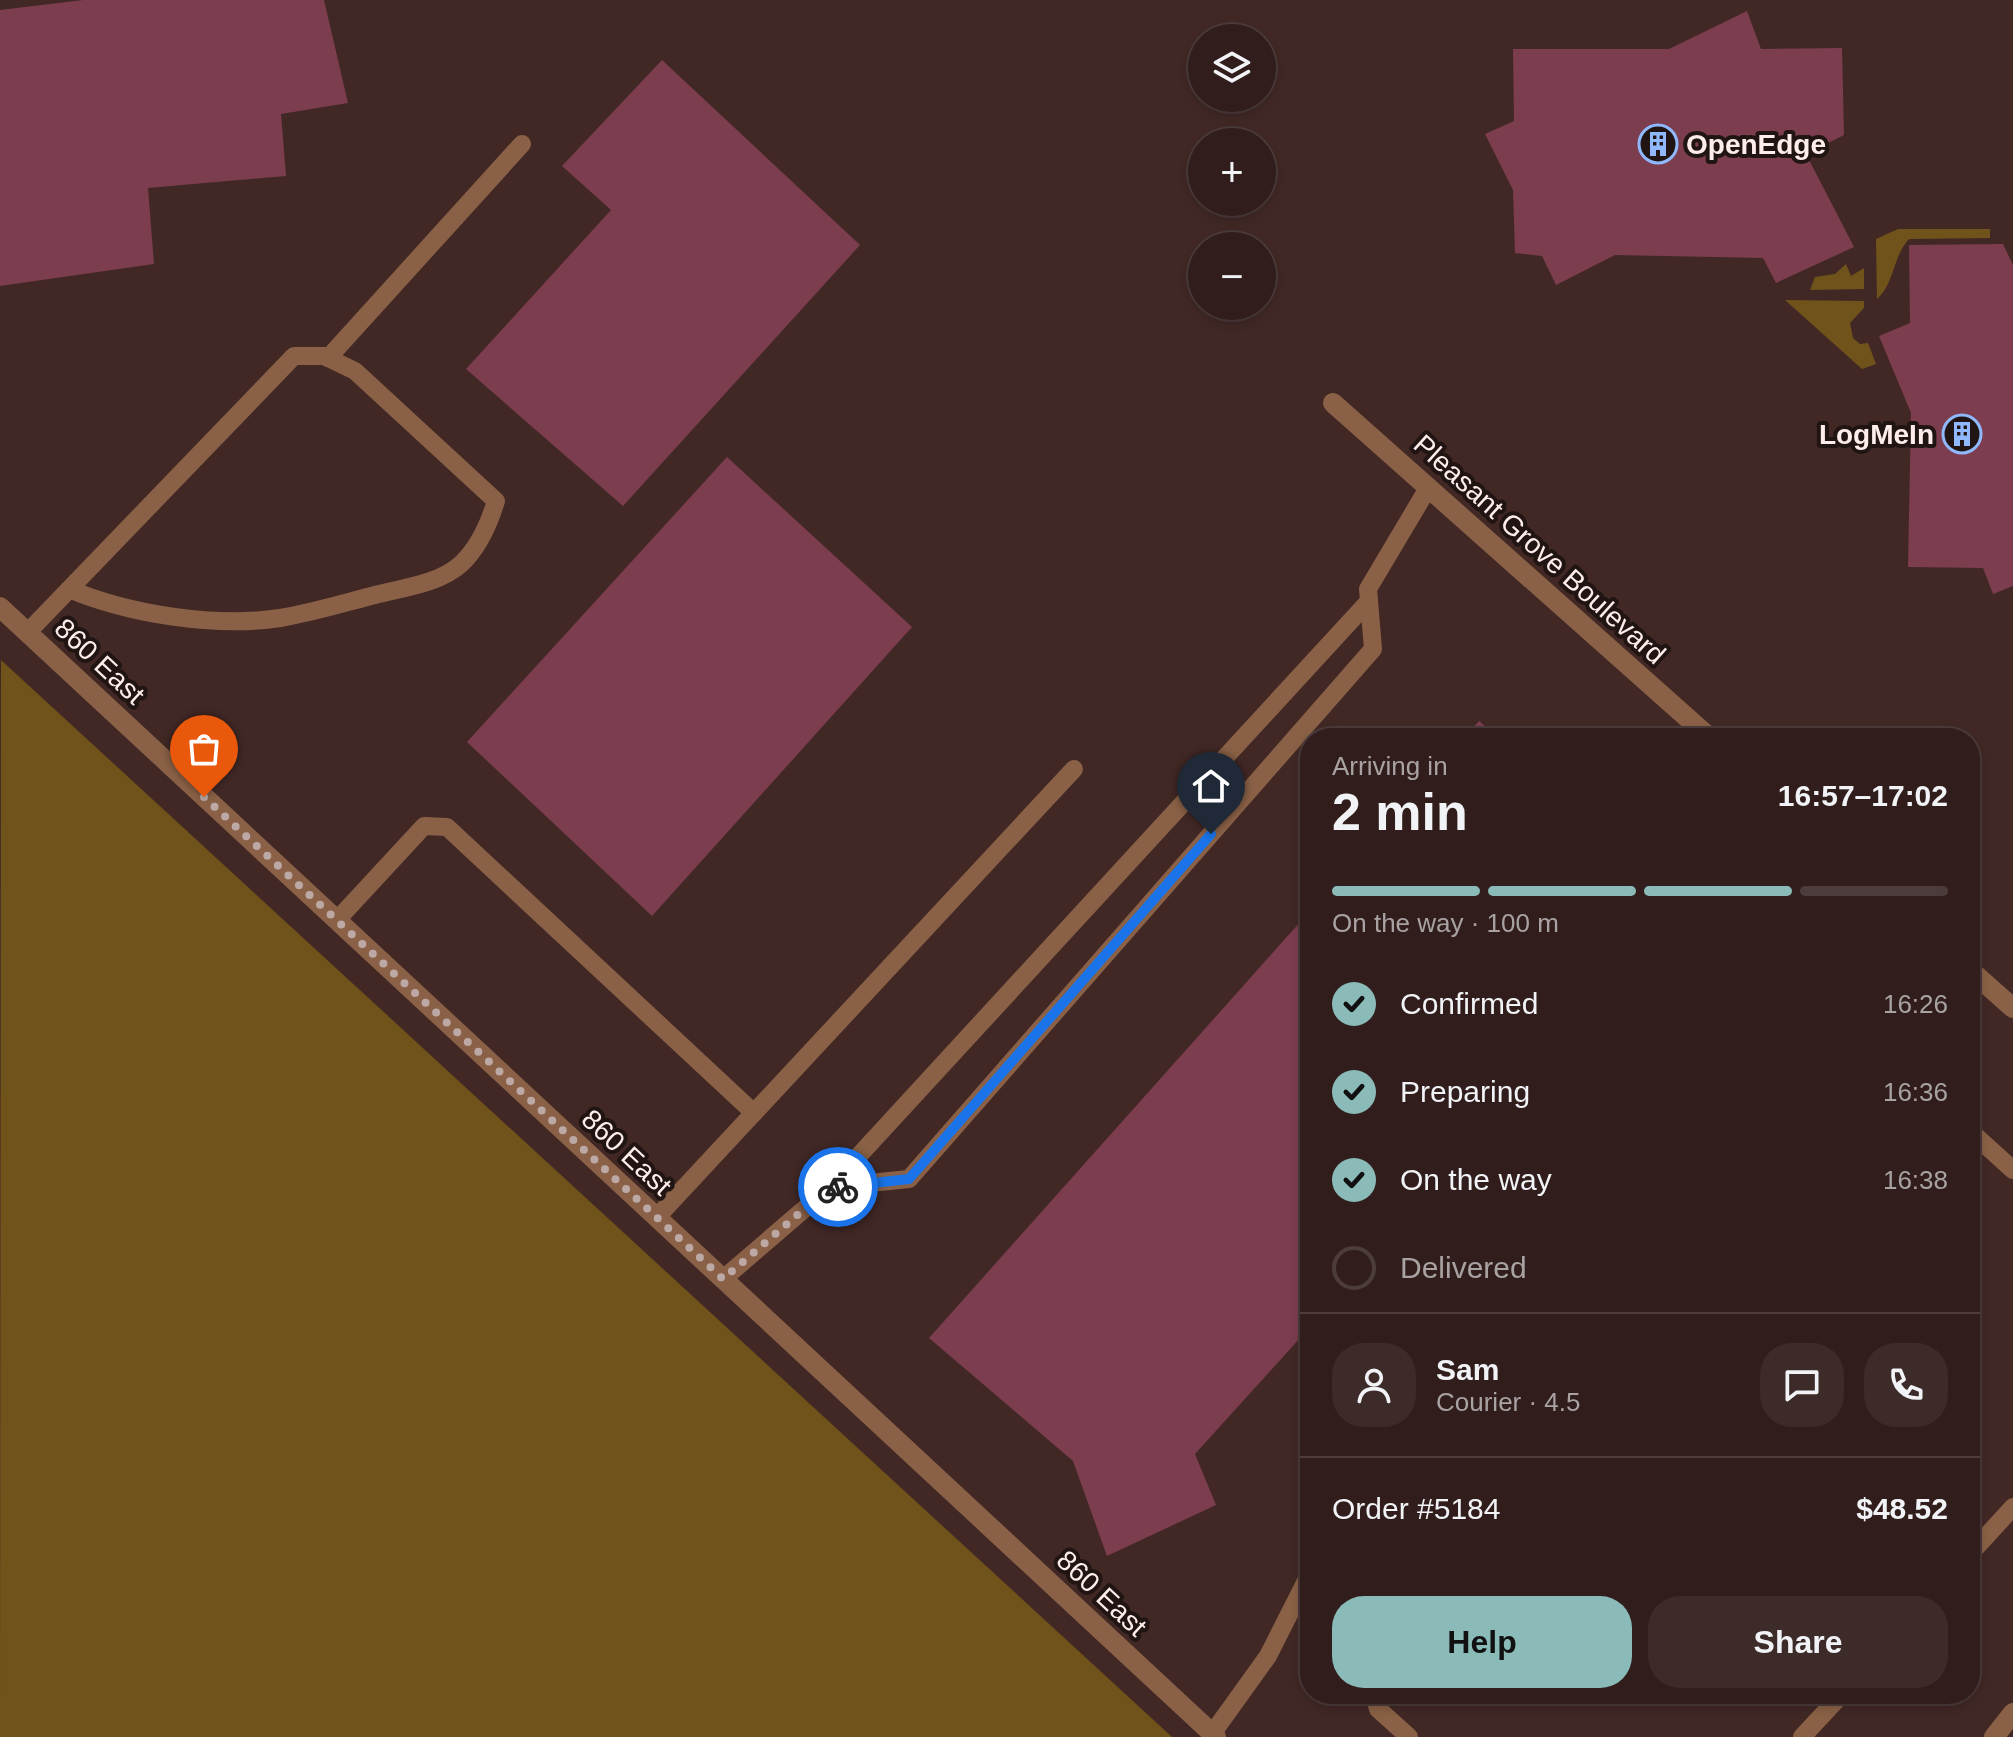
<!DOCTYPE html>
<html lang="en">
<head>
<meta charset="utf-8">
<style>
	:root { --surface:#311e1c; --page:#3d2b29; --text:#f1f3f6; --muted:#a8a2a3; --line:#4c3c3b; --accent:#8bbbb9 }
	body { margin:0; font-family:Arial,sans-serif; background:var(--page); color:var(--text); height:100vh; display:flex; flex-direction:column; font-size:30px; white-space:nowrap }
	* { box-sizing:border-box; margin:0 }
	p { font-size:26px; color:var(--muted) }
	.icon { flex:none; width:44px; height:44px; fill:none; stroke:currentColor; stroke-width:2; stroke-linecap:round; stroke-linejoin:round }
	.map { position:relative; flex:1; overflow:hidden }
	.panel { position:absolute; left:1300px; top:728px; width:680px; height:976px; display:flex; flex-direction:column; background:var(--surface); border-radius:32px; box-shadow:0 4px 12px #0003,0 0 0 2px var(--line) }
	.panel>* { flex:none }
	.tools { position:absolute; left:1188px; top:24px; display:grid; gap:16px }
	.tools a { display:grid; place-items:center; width:88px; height:88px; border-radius:50%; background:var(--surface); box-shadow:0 4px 12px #0003,0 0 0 2px var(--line); font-size:40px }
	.pin { position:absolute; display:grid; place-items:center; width:68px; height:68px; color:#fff; margin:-82px -34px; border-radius:50% 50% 50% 0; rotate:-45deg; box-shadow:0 0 8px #0007 }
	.pin .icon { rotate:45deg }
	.courier { position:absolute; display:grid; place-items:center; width:80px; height:80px; margin:-40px; border:6px solid #1a73e8; border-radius:50%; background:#fff; color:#222; box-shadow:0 2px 10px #0007 }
	.overview em { font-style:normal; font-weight:600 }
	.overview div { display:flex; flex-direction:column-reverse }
	.overview { display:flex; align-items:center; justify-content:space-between; height:136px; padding:0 32px }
	h1 { font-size:52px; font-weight:600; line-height:60px }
	.bar { display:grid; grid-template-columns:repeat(4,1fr); gap:12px 8px; align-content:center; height:96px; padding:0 32px }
	.bar i { height:10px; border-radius:6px; background:var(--line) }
	.bar .selected { background:var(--accent) }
	.bar p { grid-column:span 4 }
	.line { display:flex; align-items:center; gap:20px; padding:0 32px; border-top:2px solid var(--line) }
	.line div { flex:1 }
	.round { display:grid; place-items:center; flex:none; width:84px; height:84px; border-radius:32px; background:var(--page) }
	ol { padding:0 32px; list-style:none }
	li { display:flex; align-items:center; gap:24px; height:88px }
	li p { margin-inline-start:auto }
	li .icon { padding:8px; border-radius:50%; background:var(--accent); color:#111; stroke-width:4 }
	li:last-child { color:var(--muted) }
	li i { width:44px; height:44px; border:4px solid var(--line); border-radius:50% }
	.button { display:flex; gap:16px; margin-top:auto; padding:16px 32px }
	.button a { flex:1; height:92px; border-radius:32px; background:var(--accent); color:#111; font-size:32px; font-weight:600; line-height:92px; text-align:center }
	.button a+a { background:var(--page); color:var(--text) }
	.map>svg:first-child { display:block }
</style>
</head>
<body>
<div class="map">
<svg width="2013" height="1737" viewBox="0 0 2013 1737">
	<rect width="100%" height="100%" fill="#412825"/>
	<!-- green -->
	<g fill="#70531b">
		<path d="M 1898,229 L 1990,229 L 1990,238 L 1909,239 C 1892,258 1895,283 1877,299 L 1876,239 Z"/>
		<path d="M 1846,264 L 1851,276 L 1864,268 L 1864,289 L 1810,290 L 1815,277 L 1835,274 Z"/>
		<path d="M 1785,300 L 1864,301 L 1864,308 L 1850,323 L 1853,338 L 1860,344 L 1868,343 L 1876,364 L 1862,369 Z"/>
		<path d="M 1,660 L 1172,1737 L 0,1737 Z"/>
	</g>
	<!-- building -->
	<g fill="#7c3d4f">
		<path d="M 83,0 L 324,0 L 348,103 L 281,114 L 286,176 L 148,188 L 154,264 L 0,286 L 0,10 Z"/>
		<path d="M 1747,11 L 1761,49 L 1842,48 L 1844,135 L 1806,154 L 1854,247 L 1776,283 L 1763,258 L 1615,255 L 1556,285 L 1542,256 L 1515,253 L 1513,190 L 1485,134 L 1514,121 L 1513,49 L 1669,49 Z"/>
		<path d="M 662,60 L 860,245 L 623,506 L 466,369 L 611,210 L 562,166 Z"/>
		<path d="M 2003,244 L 2013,265 L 2013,586 L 1993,594 L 1983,568 L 1908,567 L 1911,413 L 1879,336 L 1910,323 L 1909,245 Z"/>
		<path d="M 727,457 L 912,627 L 652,916 L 467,742 Z"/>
		<path d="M 1479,721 L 1499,738 L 1464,738 Z"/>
		<path d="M 1310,911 L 1310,1327 L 1195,1454 L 1216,1505 L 1107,1556 L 1073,1461 L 929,1338 Z"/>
	</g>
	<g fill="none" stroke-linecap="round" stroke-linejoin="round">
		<!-- service -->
		<g stroke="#8a6146" stroke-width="18">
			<path d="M 328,358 L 522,144"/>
			<path d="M 27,633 L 294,356 L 324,356 L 355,371 L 496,501 C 489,524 479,547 461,564 C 439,584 402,588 375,595 C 344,603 311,613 280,618 C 216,628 128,614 69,589"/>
			<path d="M 337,920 L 424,826 L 447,827 L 754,1113"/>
			<path d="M 1970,1131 L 2013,1170"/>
			<path d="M 830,1187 L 1369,601"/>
			<path d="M 657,1217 L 1074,769"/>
			<path d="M 723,1279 L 830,1187 L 909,1179 L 1373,649 L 1368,589 L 1428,488"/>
			<path d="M 1970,1554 L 2013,1507"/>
			<path d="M 1374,1694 L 1378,1709 L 1409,1737"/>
			<path d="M 1212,1734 L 1268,1656 L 1310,1573"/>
			<path d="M 1802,1737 L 1842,1694"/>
		</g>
		<!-- minor -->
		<g stroke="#8a6146" stroke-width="20">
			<path d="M 1333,403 L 1710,738"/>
			<path d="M 1970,970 L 2013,1008"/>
		</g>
		<!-- tertiary -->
		<g stroke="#8a6146" stroke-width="20">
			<path d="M 0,607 L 1216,1737"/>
			<path d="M 1994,1737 L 2013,1713"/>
		</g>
	</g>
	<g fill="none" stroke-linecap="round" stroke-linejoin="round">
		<!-- done -->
		<path stroke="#bca8a5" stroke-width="8" stroke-dasharray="0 14.4" d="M 204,797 L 723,1279 L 830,1187 L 838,1187"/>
		<!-- route -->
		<path stroke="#1a73e8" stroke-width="10" d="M 838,1187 L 909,1179 L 1211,834"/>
	</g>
	<!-- icons -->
	<defs>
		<g id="building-ring" transform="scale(2)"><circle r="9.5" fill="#201513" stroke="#8fb8fd" stroke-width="1.5"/><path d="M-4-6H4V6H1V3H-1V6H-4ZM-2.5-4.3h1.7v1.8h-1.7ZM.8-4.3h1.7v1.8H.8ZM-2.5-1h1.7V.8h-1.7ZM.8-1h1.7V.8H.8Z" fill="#8fb8fd"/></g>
	</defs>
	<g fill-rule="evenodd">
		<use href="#building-ring" x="1658" y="144"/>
		<use href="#building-ring" x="1962" y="434"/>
	</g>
	<g text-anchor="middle" stroke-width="8" stroke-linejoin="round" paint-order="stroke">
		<!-- poi labels -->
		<g font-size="28" font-weight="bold" fill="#feedea" stroke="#201513" text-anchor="start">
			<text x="1686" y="154">OpenEdge</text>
			<text x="1934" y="444" text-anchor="end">LogMeIn</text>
		</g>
		<!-- street labels -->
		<g font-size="28" fill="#feedea" stroke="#201513">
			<text transform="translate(1540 549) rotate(42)" y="10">Pleasant Grove Boulevard</text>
			<text transform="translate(100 661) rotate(43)" y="10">860 East</text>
			<text transform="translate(627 1152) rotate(43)" y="10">860 East</text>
			<text transform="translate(1102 1593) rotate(43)" y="10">860 East</text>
		</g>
	</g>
</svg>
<div class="tools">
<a><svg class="icon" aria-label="layers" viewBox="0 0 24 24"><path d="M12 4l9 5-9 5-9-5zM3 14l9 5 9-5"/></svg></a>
<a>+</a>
<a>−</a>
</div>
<div class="pin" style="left:204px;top:797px;background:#ea580c"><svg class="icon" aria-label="bag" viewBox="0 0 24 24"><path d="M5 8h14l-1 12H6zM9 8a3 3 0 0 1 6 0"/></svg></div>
<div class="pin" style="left:1211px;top:834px;background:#1f2937"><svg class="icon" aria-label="home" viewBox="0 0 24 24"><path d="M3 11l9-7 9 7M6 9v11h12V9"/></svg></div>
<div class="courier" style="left:838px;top:1187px"><svg class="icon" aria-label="bike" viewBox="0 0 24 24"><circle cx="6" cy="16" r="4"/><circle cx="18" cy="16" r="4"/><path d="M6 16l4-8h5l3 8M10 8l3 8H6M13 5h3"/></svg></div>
<section class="panel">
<div class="overview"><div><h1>2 min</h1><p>Arriving in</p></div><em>16:57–17:02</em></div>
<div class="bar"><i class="selected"></i><i class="selected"></i><i class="selected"></i><i></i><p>On the way · 100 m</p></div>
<ol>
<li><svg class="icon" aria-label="check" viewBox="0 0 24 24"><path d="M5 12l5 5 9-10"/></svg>Confirmed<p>16:26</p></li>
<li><svg class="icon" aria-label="check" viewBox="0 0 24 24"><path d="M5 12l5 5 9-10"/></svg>Preparing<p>16:36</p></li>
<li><svg class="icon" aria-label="check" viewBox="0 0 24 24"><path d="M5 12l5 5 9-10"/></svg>On the way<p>16:38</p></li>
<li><i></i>Delivered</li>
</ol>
<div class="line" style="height:144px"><a class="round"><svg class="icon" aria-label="person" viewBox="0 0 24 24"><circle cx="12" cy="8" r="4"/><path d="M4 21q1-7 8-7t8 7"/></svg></a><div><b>Sam</b><p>Courier · 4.5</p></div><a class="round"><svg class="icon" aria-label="chat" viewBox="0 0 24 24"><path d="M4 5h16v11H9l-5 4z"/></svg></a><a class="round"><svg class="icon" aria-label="phone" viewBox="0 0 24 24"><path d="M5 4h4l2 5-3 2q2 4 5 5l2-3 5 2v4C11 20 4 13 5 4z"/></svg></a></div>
<div class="line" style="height:104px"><div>Order #5184</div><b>$48.52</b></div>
<div class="button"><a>Help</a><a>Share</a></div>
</section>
</div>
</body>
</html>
